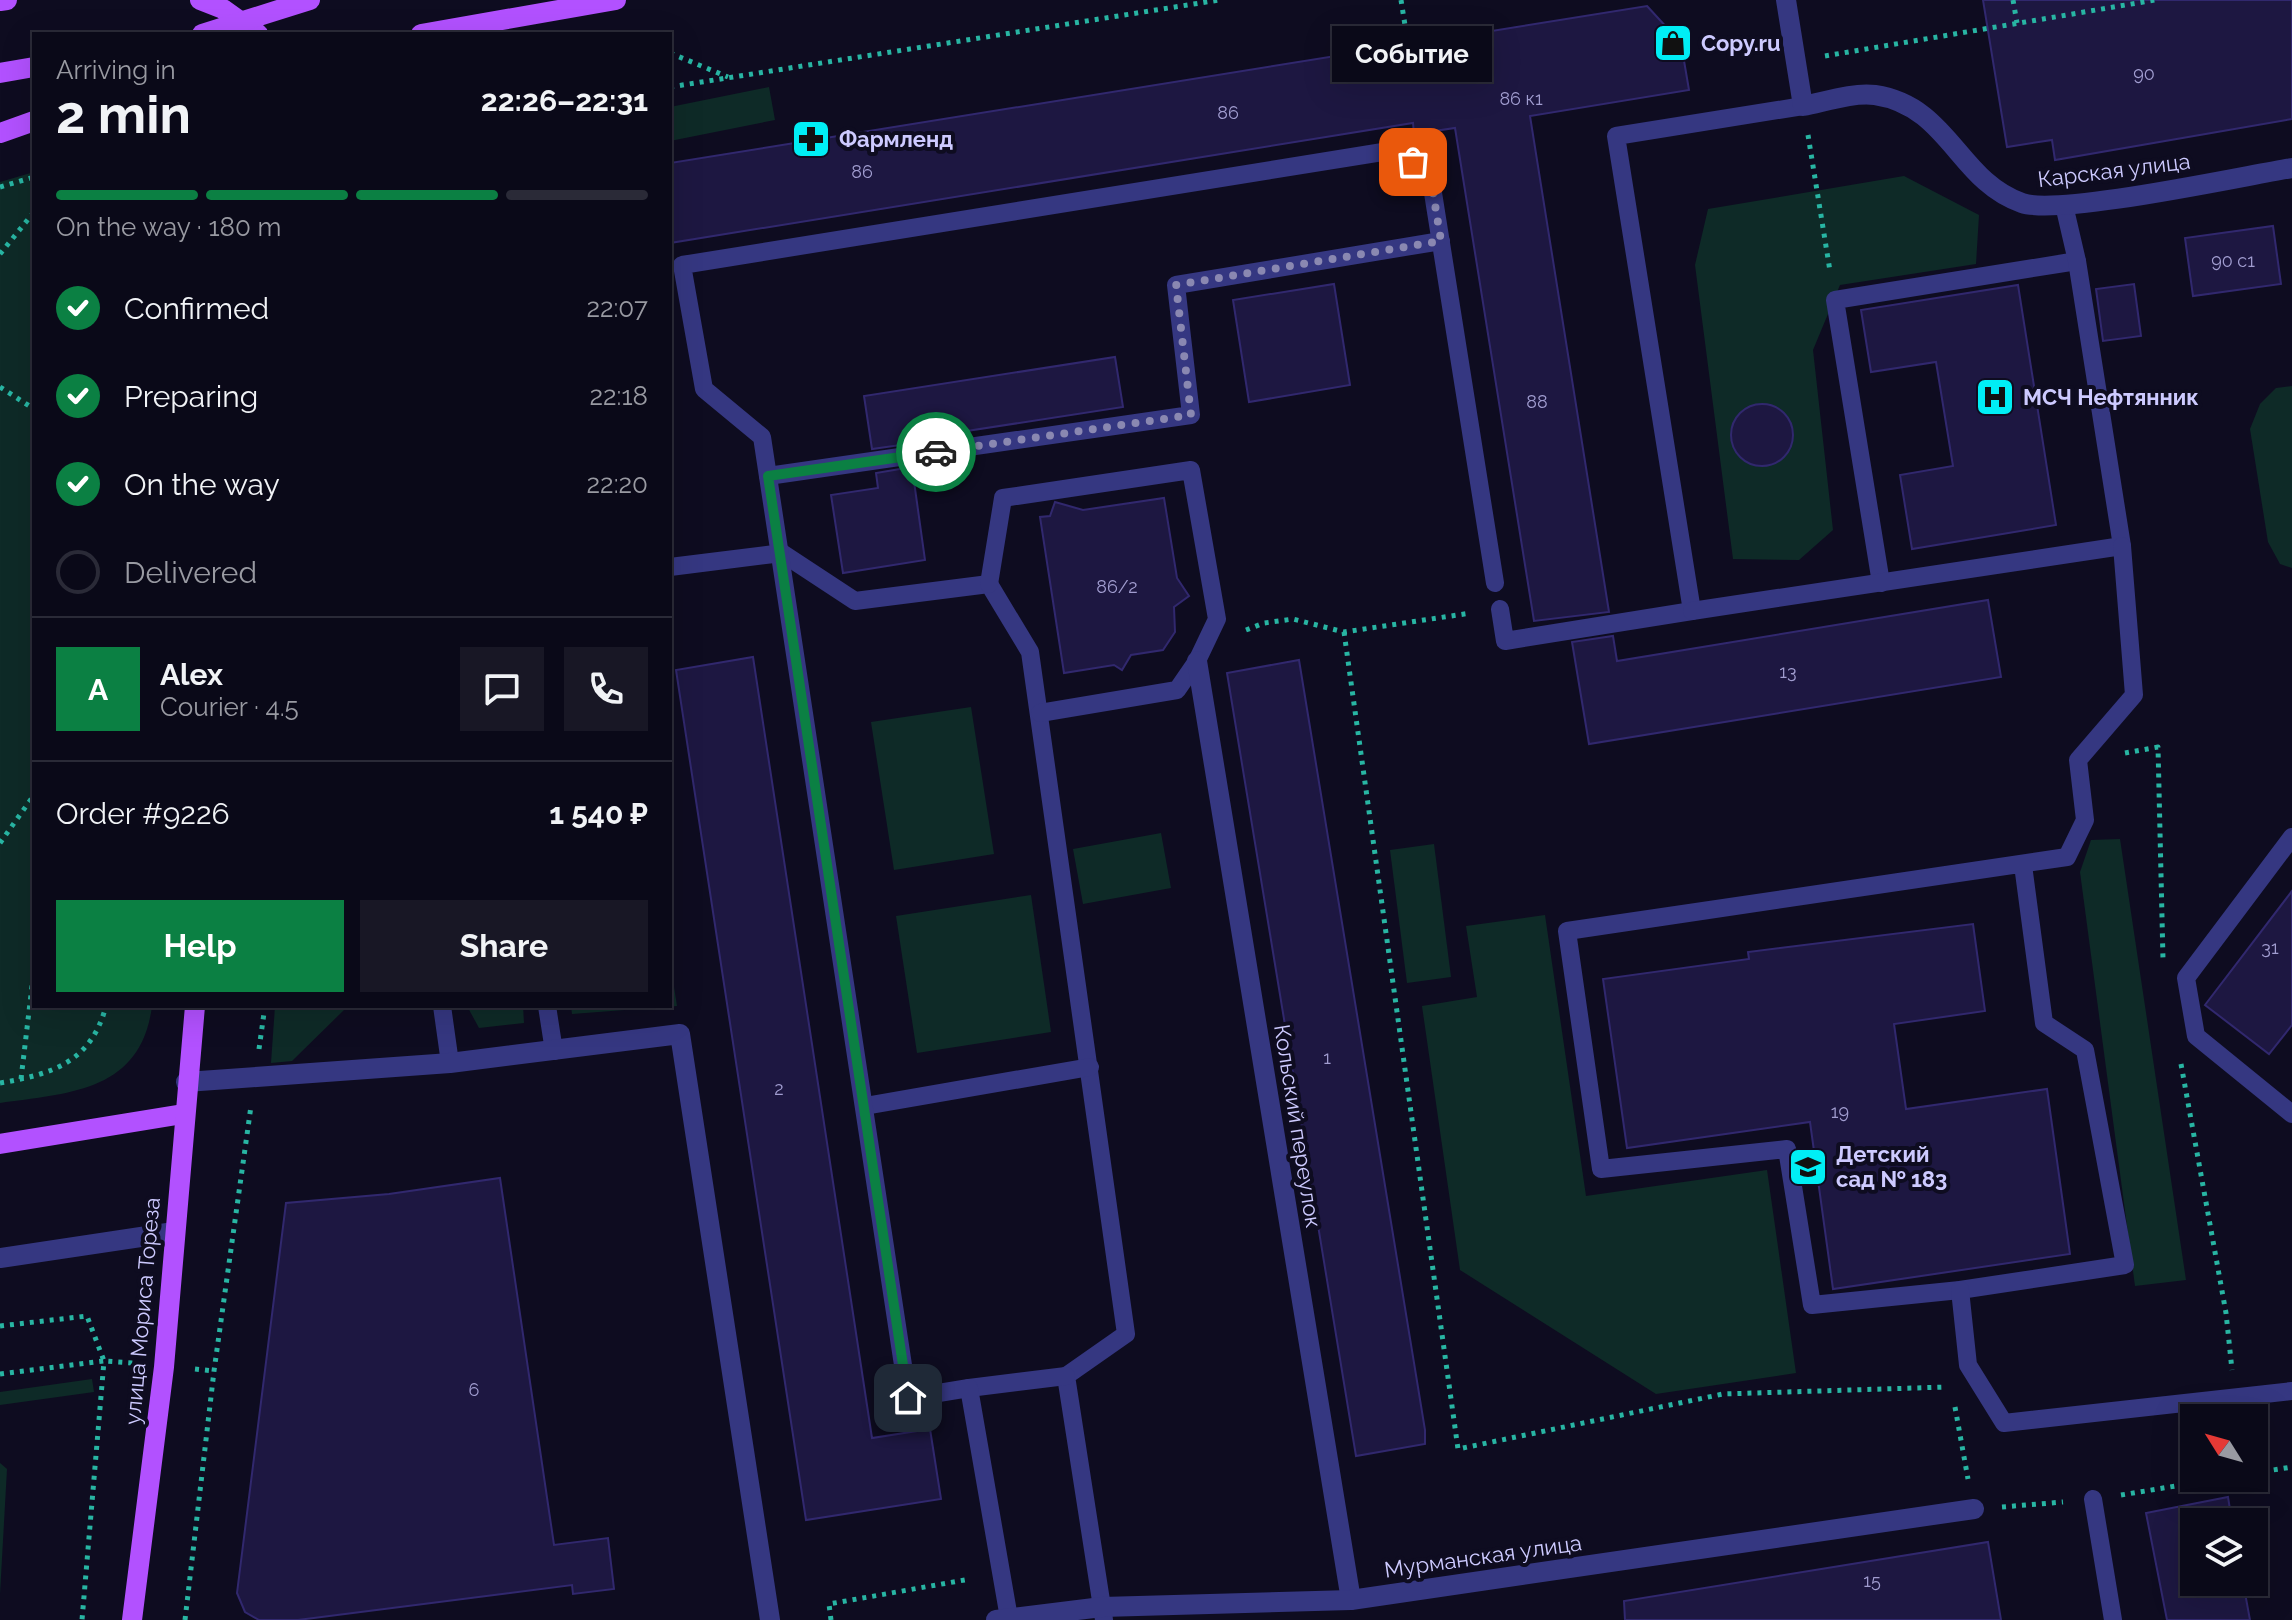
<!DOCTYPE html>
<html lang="en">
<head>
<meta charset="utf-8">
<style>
	:root { --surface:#0a0918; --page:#181725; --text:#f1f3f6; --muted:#999aa2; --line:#2a2a37; --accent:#0b8043 }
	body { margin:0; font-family:Raleway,sans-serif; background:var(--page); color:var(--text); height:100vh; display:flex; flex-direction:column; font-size:30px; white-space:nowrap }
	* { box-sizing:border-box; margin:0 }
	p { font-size:26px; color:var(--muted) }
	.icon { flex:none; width:44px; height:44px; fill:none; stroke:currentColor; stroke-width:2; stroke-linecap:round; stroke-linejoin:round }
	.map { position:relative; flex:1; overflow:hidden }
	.drawer { position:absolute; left:32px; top:32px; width:640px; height:976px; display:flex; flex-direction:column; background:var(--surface); border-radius:0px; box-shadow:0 8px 32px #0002,0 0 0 2px var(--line) }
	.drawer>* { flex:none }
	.needle { width:52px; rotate:307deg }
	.controls { position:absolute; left:2180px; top:1404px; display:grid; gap:16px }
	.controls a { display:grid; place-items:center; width:88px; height:88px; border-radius:0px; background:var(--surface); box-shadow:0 8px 32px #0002,0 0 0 2px var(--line); font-size:40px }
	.pin { position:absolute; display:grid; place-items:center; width:68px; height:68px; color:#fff; margin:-34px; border-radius:16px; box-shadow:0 4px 12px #0006 }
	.courier { position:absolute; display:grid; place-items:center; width:80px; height:80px; margin:-40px; border:6px solid #0b8043; border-radius:50%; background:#fff; color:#222; box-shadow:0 2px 10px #0007 }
	.bubble { position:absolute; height:56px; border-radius:0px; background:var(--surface); box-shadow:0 8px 32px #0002,0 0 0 2px var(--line); font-size:26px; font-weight:700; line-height:56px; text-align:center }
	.summary em { font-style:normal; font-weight:700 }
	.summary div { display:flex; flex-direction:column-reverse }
	.summary { display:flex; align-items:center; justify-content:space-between; height:136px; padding:0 24px }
	h1 { font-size:52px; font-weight:700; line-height:60px }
	.bar { display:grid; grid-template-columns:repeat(4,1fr); gap:12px 8px; align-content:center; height:96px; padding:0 24px }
	.bar i { height:10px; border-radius:6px; background:var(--line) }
	.bar .current { background:var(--accent) }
	.bar p { grid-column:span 4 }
	.line { display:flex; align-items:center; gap:20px; padding:0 24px; border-top:2px solid var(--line) }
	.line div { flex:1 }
	.round { display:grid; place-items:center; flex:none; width:84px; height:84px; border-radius:0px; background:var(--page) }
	ol { padding:0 24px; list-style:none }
	li { display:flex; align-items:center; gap:24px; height:88px }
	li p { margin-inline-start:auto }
	li .icon { padding:8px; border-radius:50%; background:var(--accent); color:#fff; stroke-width:4 }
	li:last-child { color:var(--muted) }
	li i { width:44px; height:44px; border:4px solid var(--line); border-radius:50% }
	.button { display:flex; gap:16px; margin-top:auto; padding:16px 24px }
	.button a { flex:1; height:92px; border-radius:0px; background:var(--accent); color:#fff; font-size:32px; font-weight:700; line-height:92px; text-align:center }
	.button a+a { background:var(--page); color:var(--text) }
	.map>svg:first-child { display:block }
</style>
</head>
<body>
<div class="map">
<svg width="2292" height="1620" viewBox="0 0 2292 1620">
	<rect width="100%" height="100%" fill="#0e0c20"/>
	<!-- green -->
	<g fill="#0e2a27">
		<path d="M 769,87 L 775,120 L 670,141 L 670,107 Z"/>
		<path d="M 34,172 L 34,1006 L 152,1006 C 141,1092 69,1093 0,1103 L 0,182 Z"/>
		<path d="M 1904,176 L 1979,215 L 1976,264 L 1840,285 L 1813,350 L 1833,530 L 1799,560 L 1733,559 L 1695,265 L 1708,209 Z"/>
		<path d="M 2292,386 L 2292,568 L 2280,564 L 2268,542 L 2250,429 L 2260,404 L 2276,388 Z"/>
		<path d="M 971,707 L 994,854 L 894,870 L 871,722 Z"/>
		<path d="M 1161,833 L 1171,888 L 1083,904 L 1073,849 Z"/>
		<path d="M 2120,839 L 2186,1280 L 2135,1286 L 2080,872 L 2091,840 Z"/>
		<path d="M 1434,844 L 1451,977 L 1407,983 L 1390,850 Z"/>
		<path d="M 1031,895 L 1051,1032 L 917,1053 L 896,916 Z"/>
		<path d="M 1545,915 L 1586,1196 L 1767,1170 L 1796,1373 L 1656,1394 L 1460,1270 L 1422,1006 L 1477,997 L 1466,926 Z"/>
		<path d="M 670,961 L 677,1006 L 572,1014 L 571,1006 L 670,1006 Z"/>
		<path d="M 275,1006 L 348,1006 L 292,1061 L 271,1063 Z"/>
		<path d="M 467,1006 L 523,1006 L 524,1023 L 479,1028 Z"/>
		<path d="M 92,1379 L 94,1392 L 0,1405 L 0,1392 Z"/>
		<path d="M 0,1463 L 7,1469 L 0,1594 Z"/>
	</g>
	<!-- building -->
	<g fill="#1d1741" stroke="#31286e" stroke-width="2">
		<path d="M 1983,0 L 2292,0 L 2292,119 L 2055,160 L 2052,140 L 2007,147 Z"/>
		<path d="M 1647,6 L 1681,43 L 1689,90 L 1530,116 L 1609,612 L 1534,621 L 1455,128 L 1414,134 L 1413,123 L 670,243 L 670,163 Z"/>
		<path d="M 2273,226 L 2281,284 L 2193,296 L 2185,238 Z"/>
		<path d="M 1334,284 L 1350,385 L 1249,402 L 1233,300 Z"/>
		<path d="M 2134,284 L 2141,336 L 2103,341 L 2096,289 Z"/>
		<path d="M 2018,285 L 2056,525 L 1912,549 L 1900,475 L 1953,466 L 1936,362 L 1871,372 L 1861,310 Z"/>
		<path d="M 1115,357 L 1123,407 L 908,440 L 908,444 L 872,449 L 864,396 Z"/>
		<circle cx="1762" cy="435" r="31"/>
		<path d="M 912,467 L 925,560 L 843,573 L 831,495 L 878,488 L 876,473 Z"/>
		<path d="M 1164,498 L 1177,578 L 1189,596 L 1174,607 L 1175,632 L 1163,650 L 1131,655 L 1122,670 L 1114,665 L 1064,673 L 1040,517 L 1050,516 L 1055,502 L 1083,510 Z"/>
		<path d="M 1988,600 L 2001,677 L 1589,744 L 1572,642 L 1613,636 L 1617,661 Z"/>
		<path d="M 753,657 L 872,1438 L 930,1429 L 941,1499 L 806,1520 L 676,670 Z"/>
		<path d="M 1299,660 L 1425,1430 L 1425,1444 L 1356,1456 L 1227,673 Z"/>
		<path d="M 2292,891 L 2292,1025 L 2269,1054 L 2205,1005 Z"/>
		<path d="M 1973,924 L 1985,1011 L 1894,1024 L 1906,1109 L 2047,1089 L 2070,1254 L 1833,1289 L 1810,1122 L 1627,1148 L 1603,979 L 1749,959 L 1748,952 Z"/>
		<path d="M 500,1178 L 554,1545 L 608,1538 L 614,1589 L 573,1594 L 572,1585 L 298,1620 L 259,1620 L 245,1612 L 237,1593 L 286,1203 L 389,1194 Z"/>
		<path d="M 2228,1497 L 2232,1522 L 2194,1522 L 2194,1582 L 2243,1582 L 2250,1620 L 2167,1620 L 2146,1513 Z"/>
		<path d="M 1988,1542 L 2001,1620 L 1625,1620 L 1624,1601 Z"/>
	</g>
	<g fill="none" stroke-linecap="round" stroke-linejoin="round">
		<!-- path -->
		<g stroke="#28b5a3" stroke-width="5" stroke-dasharray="4 6" stroke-linecap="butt">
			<path d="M 1401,0 L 1408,44"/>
			<path d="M 2013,0 L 2017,23"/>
			<path d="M 670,53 L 728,77"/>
			<path d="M 1825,56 L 2155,0"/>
			<path d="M 670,87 L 1219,0"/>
			<path d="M 1808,135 L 1830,271"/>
			<path d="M 0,187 L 34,177"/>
			<path d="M 0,254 L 34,212"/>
			<path d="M 0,387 L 34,409"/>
			<path d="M 1246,630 L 1264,623 L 1293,619 L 1344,632 L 1471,613"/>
			<path d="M 1344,632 L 1458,1449 L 1723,1394 L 1946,1387"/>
			<path d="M 2125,753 L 2158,747 L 2163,960"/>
			<path d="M 0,843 L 34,795"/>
			<path d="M 259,1049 L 265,1006"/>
			<path d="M 2181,1064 L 2226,1313 L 2232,1370"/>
			<path d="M 21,1079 L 34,969"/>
			<path d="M 0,1083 C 53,1074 91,1062 106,1006"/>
			<path d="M 0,1326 L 87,1316 L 104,1361 L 133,1363"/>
			<path d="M 195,1369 L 214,1371"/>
			<path d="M 0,1374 L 104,1361 L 82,1620"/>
			<path d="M 1955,1407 L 1968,1479"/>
			<path d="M 2254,1473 L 2292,1467"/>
			<path d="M 2121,1495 L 2224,1478"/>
			<path d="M 2002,1507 L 2063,1502"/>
			<path d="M 185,1620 L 214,1371 L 251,1106"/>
			<path d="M 831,1620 L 829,1604 L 970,1579"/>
		</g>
		<!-- lane -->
		<g stroke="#353781" stroke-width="18">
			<path d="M 768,476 L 1191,415 L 1176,285 L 1441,241"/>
			<path d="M 670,567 L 782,553 L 855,601 L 989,584 L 1030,652 L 1126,1334 L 1066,1376 L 1104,1620"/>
			<path d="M 1881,583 L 1835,300 L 2077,261"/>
			<path d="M 989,584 L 1003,498 L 1191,470 L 1217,619 L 1197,661 L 1177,690 L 1040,713"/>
			<path d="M 1500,609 L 1505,641 L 1692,611 L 1616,136 L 1803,106"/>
			<path d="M 1692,611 L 2122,546 L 2077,261 L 2064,205"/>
			<path d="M 2292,837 L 2186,978 L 2196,1036 L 2292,1114"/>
			<path d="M 2023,865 L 2044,1023 L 2085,1050 L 2125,1265 L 1960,1290 L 1812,1305 L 1787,1149 L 1601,1169 L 1567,931 L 2067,857 L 2085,820 L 2078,760 L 2134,695 L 2122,546"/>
			<path d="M 442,1006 L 450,1063"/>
			<path d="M 547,1006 L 554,1051"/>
			<path d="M 865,1106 L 1090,1067"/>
			<path d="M 1960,1290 L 1968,1365 L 2004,1423 L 2292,1391"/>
			<path d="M 969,1388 L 1066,1376"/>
			<path d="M 2093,1499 L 2113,1620"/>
			<path d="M 1009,1618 L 969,1388 L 908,1398 L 762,437 L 704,389 L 682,265 L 1395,150 L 1430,174 L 1495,583"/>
		</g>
		<!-- street -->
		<g stroke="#353781" stroke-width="20">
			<path d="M 1786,0 L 1803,106 C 1824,102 1853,92 1875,95 C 1949,106 1958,181 2022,203 C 2059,216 2243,176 2292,168"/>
			<path d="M 1197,661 L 1351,1600"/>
			<path d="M 186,1082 L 450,1063 L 680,1034 L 770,1620"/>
			<path d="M 0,1258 L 174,1232"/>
			<path d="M 996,1620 L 1102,1607 L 1351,1600 L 1974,1509"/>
		</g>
		<!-- primary -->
		<g stroke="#b251ff" stroke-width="20">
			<path d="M 200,0 L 223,9 L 258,34"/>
			<path d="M 0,1 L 7,0"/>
			<path d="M 202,34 L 310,0"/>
			<path d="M 421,34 L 616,0"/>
			<path d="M 0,73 L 34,67"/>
			<path d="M 0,133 L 34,121"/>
			<path d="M 0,1144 L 183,1114"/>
			<path d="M 132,1620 L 164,1367 L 195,1006"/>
		</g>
	</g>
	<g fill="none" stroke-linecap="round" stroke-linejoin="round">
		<!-- done -->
		<path stroke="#8a88b1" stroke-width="8" stroke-dasharray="0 14.4" d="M 936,452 L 1191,415 L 1176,285 L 1441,241 L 1430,174 L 1413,162"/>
		<!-- route -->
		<path stroke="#0b8043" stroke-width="10" d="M 908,1398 L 768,476 L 936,452"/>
	</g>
	<!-- icons -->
	<defs>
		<g id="shop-square" transform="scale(2)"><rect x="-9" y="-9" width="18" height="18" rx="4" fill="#00eef5" stroke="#0e0c20"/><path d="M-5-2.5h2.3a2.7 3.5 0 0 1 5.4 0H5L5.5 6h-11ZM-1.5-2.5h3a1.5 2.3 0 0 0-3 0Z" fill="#111"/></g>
		<g id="pharmacy-square" transform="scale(2)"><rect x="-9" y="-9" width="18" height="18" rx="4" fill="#00eef5" stroke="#0e0c20"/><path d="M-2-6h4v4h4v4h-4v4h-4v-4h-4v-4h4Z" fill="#111"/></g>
		<g id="hospital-square" transform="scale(2)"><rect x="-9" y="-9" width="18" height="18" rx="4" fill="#00eef5" stroke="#0e0c20"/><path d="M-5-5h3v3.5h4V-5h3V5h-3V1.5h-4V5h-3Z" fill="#111"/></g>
		<g id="school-square" transform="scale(2)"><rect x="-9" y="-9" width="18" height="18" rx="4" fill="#00eef5" stroke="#0e0c20"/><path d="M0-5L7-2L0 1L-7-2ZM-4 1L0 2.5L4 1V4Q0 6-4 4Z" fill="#111"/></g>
	</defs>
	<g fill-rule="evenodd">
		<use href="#shop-square" x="1673" y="43"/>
		<use href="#pharmacy-square" x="811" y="139"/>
		<use href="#hospital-square" x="1995" y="397"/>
		<use href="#school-square" x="1808" y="1167"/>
	</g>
	<g text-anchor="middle" stroke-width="8" stroke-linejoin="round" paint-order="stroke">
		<!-- number labels -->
		<g font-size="18" fill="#a19dd0">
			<text x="2144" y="80">90</text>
			<text x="1521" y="105">86 к1</text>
			<text x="1228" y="119">86</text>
			<text x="862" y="178">86</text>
			<text x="2233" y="267">90 с1</text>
			<text x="1537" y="408">88</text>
			<text x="1117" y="593">86/2</text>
			<text x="1788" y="678">13</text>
			<text x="2270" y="954">31</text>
			<text x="1327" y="1064">1</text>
			<text x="779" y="1095">2</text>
			<text x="1840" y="1118">19</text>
			<text x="474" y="1396">6</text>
			<text x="1872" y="1587">15</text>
		</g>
		<!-- poi labels -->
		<g font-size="22" font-weight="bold" fill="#cdcaff" stroke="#0e0c20" text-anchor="start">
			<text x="1701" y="51">Copy.ru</text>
			<text x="839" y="147">Фармленд</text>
			<text x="2023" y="405">МСЧ Нефтянник</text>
			<text x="1836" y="1162">Детский<tspan x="1836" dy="25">сад № 183</tspan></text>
		</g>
		<!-- street labels -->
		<g font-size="22" fill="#cdcaff" stroke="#0e0c20">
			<text transform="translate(2114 170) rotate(-7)" y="8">Карская улица</text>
			<text transform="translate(1298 1126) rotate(81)" y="8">Кольский переулок</text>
			<text transform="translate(142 1311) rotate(-85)" y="8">улица Мориса Тореза</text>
			<text transform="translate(1483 1556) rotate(-8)" y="8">Мурманская улица</text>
		</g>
	</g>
</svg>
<div class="controls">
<a><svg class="needle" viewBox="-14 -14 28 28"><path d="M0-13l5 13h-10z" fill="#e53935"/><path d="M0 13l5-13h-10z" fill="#999aa2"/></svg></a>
<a><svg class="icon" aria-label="layers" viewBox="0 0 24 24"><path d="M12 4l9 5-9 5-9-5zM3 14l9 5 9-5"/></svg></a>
</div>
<div class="pin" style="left:1413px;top:162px;background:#ea580c"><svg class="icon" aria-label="bag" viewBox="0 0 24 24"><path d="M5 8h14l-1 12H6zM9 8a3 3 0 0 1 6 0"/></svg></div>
<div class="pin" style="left:908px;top:1398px;background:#1f2937"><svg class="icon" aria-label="home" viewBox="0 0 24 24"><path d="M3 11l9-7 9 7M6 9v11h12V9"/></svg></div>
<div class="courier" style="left:936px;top:452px"><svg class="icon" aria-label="car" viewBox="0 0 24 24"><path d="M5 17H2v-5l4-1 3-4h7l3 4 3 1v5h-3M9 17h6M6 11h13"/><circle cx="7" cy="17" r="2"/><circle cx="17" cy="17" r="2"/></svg></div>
<div class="bubble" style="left:1332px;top:26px;width:160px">Событие</div>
<section class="drawer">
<div class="summary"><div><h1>2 min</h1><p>Arriving in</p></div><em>22:26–22:31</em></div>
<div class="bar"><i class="current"></i><i class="current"></i><i class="current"></i><i></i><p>On the way · 180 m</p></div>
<ol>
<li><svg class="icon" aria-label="check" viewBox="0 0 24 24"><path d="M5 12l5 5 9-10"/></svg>Confirmed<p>22:07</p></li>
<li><svg class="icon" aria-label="check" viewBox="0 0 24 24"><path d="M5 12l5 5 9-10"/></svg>Preparing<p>22:18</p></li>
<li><svg class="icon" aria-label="check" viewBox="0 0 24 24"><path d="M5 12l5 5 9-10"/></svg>On the way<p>22:20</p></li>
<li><i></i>Delivered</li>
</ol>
<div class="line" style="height:144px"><b class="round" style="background:var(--accent);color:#fff">A</b><div><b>Alex</b><p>Courier · 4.5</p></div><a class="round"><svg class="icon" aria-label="chat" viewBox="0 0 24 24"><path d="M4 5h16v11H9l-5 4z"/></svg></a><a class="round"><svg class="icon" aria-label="phone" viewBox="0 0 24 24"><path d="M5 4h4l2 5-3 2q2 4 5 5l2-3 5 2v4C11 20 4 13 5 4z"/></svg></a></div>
<div class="line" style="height:104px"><div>Order #9226</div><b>1 540 ₽</b></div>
<div class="button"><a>Help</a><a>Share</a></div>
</section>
</div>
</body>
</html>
